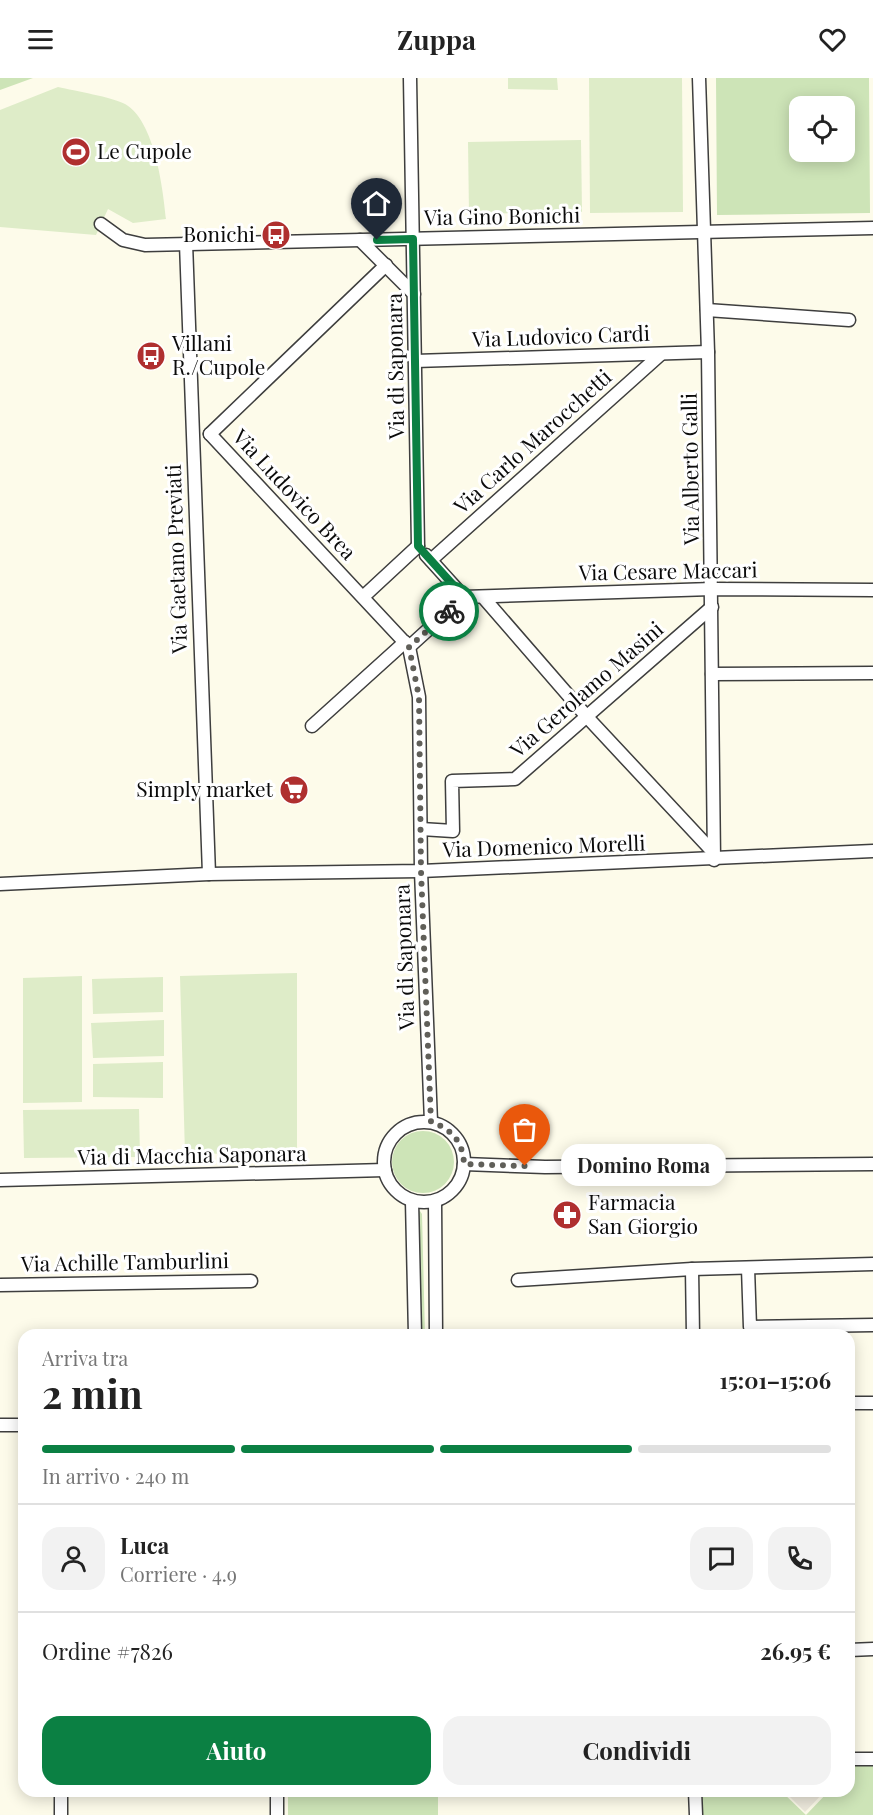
<!DOCTYPE html>
<html lang="it">
<head>
<meta charset="utf-8">
<style>
	:root { --surface:#fff; --page:#f2f2f2; --text:#222; --muted:#767676; --line:#e0e0e0; --accent:#0b8043 }
	body { margin:0; font-family:"Playfair Display",serif; background:var(--page); color:var(--text); height:100vh; display:flex; flex-direction:column; font-size:22px; white-space:nowrap }
	* { box-sizing:border-box; margin:0 }
	p { font-size:20px; color:var(--muted) }
	.icon { flex:none; width:33px; height:33px; fill:none; stroke:currentColor; stroke-width:2; stroke-linecap:round; stroke-linejoin:round }
	.map { position:relative; flex:1; overflow:hidden }
	.drawer { position:absolute; left:18px; top:1251px; width:837px; height:468px; display:flex; flex-direction:column; background:var(--surface); border-radius:18px; box-shadow:0 3px 15px #0003 }
	.drawer>* { flex:none }
	.buttons { position:absolute; left:789px; top:18px; display:grid; gap:12px }
	.buttons a { display:grid; place-items:center; width:66px; height:66px; border-radius:12px; background:var(--surface); box-shadow:0 3px 15px #0003; font-size:30px }
	.pin { position:absolute; display:grid; place-items:center; width:51px; height:51px; color:#fff; margin:-62px -26px; border-radius:50% 50% 50% 0; rotate:-45deg; box-shadow:0 0 6px #0007 }
	.pin .icon { rotate:45deg }
	.courier { position:absolute; display:grid; place-items:center; width:60px; height:60px; margin:-30px; border:4px solid #0b8043; border-radius:50%; background:#fff; color:#222; box-shadow:0 2px 8px #0007 }
	.bubble { position:absolute; height:42px; border-radius:18px; background:var(--surface); box-shadow:0 3px 15px #0003; font-size:20px; font-weight:700; line-height:42px; text-align:center }
	.head em { font-style:normal; font-weight:700 }
	.head div { display:flex; flex-direction:column-reverse }
	.head { display:flex; align-items:center; justify-content:space-between; height:102px; padding:0 24px }
	h1 { font-size:39px; font-weight:700; line-height:45px }
	.bar { display:grid; grid-template-columns:repeat(4,1fr); gap:9px 6px; align-content:center; height:72px; padding:0 24px }
	.bar i { height:8px; border-radius:4px; background:var(--line) }
	.bar .active { background:var(--accent) }
	.bar p { grid-column:span 4 }
	.line { display:flex; align-items:center; gap:15px; padding:0 24px; border-top:2px solid var(--line) }
	.line div { flex:1 }
	.round { display:grid; place-items:center; flex:none; width:63px; height:63px; border-radius:18px; background:var(--page) }
	.cta { display:flex; gap:12px; margin-top:auto; padding:12px 24px }
	.cta a { flex:1; height:69px; border-radius:18px; background:var(--accent); color:#fff; font-size:24px; font-weight:700; line-height:69px; text-align:center }
	.cta a+a { background:var(--page); color:var(--text) }
	header { display:flex; justify-content:space-between; align-items:center; height:78px; padding:0 24px; background:var(--surface); font-size:27px; font-weight:700 }
	.map>svg:first-child { display:block }
</style>
</head>
<body>
<header><svg class="icon" aria-label="menu" viewBox="0 0 24 24"><path d="M4 6h16M4 12h16M4 18h16"/></svg>Zuppa<svg class="icon" aria-label="heart" viewBox="0 0 24 24"><path d="M12 20l-8-8c-3-5 5-10 8-4 3-6 11-1 8 4z"/></svg></header>
<div class="map">
<svg width="873" height="1737" viewBox="0 0 873 1737">
	<rect width="100%" height="100%" fill="#fdfbea"/>
	<!-- green -->
	<g fill="#cde4b7" fill-rule="evenodd">
		<path d="M 0,0 L 33,0 L 0,12 Z"/>
		<path d="M 716,0 L 869,0 L 870,135 L 717,137 ZM 800,28 L 844,28 L 844,74 L 800,74 Z"/>
		<circle cx="423" cy="1084" r="31"/>
		<path d="M 420,1133 L 422,1136 L 425,1257 L 419,1257 L 418,1134 Z"/>
		<path d="M 873,1685 L 873,1737 L 701,1737 L 700,1713 L 781,1713 L 806,1737 L 829,1713 L 849,1713 L 849,1692 L 855,1686 Z"/>
		<rect x="288" y="1713" width="150" height="24"/>
	</g>
	<!-- pitch -->
	<g fill="#deecc8">
		<path d="M 508,0 L 557,0 L 558,12 L 508,11 Z"/>
		<path d="M 589,0 L 682,0 L 683,134 L 590,135 Z"/>
		<path d="M 58,9 C 75,13 112,19 125,26 C 155,43 163,111 166,141 L 133,145 L 108,131 L 96,157 L 0,149 L 0,32 Z"/>
		<path d="M 581,62 L 582,134 L 469,136 L 468,64 Z"/>
		<path d="M 297,895 L 297,1075 L 185,1076 L 180,898 Z"/>
		<path d="M 82,898 L 82,1024 L 23,1025 L 23,900 Z"/>
		<path d="M 163,899 L 163,934 L 93,936 L 92,901 Z"/>
		<path d="M 164,942 L 164,978 L 93,980 L 91,945 Z"/>
		<path d="M 163,984 L 163,1020 L 93,1019 L 93,986 Z"/>
		<path d="M 139,1031 L 140,1079 L 24,1080 L 23,1032 Z"/>
	</g>
	<!-- plaza -->
	<path fill="#ece8db" d="M 784,1713 L 825,1713 L 805,1734 Z"/>
	<g fill="none" stroke-linecap="round" stroke-linejoin="round">
		<!-- minor casing -->
		<g stroke="#3e3e3e" stroke-width="15">
			<g id="minor">
				<path d="M 410,0 L 418,468"/>
				<path d="M 699,0 L 708,274 L 714,782"/>
				<path d="M 101,146 L 123,162 L 145,167 L 873,150"/>
				<path d="M 360,162 L 414,216"/>
				<path d="M 186,165 L 209,796"/>
				<path d="M 707,232 L 849,242"/>
				<path d="M 415,283 L 708,274"/>
				<path d="M 210,356 L 409,569 L 419,619 L 421,793 L 431,1044"/>
				<path d="M 210,356 L 386,187"/>
				<path d="M 431,482 L 661,276"/>
				<path d="M 363,519 L 418,468"/>
				<path d="M 464,519 L 712,511 L 873,512"/>
				<path d="M 483,519 L 588,640 L 713,774"/>
				<path d="M 409,569 L 464,519 L 426,477"/>
				<path d="M 712,596 L 873,595"/>
				<path d="M 312,648 L 405,564"/>
				<path d="M 421,751 L 453,753 L 452,703 L 515,701 L 712,529"/>
				<path d="M 0,806 L 209,796 L 421,793 L 873,773"/>
				<circle cx="424" cy="1084" r="40"/>
				<path d="M 464,1086 L 545,1089 L 873,1086"/>
				<path d="M 0,1102 L 385,1092"/>
				<path d="M 412,1123 L 415,1257"/>
				<path d="M 435,1123 L 436,1257"/>
				<path d="M 748,1190 L 750,1249 L 873,1247"/>
				<path d="M 692,1191 L 693,1257"/>
				<path d="M 518,1202 L 692,1191 L 873,1186"/>
				<path d="M 0,1207 L 251,1203"/>
				<path d="M 849,1325 L 873,1325"/>
				<path d="M 0,1347 L 24,1347"/>
				<path d="M 849,1572 L 873,1571"/>
				<path d="M 849,1681 L 873,1681"/>
				<path d="M 61,1713 L 61,1737"/>
				<path d="M 277,1713 L 277,1737"/>
				<path d="M 695,1713 L 696,1737"/>
			</g>
		</g>
		<!-- minor -->
		<use href="#minor" stroke="#fff" stroke-width="12"/>
	</g>
	<g fill="none" stroke-linecap="round" stroke-linejoin="round">
		<!-- done -->
		<path stroke="#605f59" stroke-width="6" stroke-dasharray="0 10.8" d="M 449,533 L 409,569 L 419,619 L 421,793 L 431,1044 C 452,1051 463,1064 464,1086 L 525,1088"/>
		<!-- route -->
		<path stroke="#0b8043" stroke-width="8" d="M 377,162 L 413,161 L 418,468 L 464,519 L 449,533"/>
	</g>
	<!-- icons -->
	<defs>
		<g id="stadium-disc" transform="scale(1.5)"><circle r="9.5" fill="#af2f2f" stroke="#fff"/><path d="M0-5a6.5 5 0 1 0 0 10a6.5 5 0 1 0 0-10ZM-3.5-1.8h7v3.6h-7Z" fill="#fff"/></g>
		<g id="bus-disc" transform="scale(1.5)"><circle r="9.5" fill="#af2f2f" stroke="#fff"/><path d="M-5-6H5V4H4V6H2V4H-2V6H-4V4H-5ZM-3.5-4V0h7V-4ZM-3.5 1.2v1.5H-2V1.2ZM2 1.2v1.5H3.5V1.2Z" fill="#fff"/></g>
		<g id="supermarket-disc" transform="scale(1.5)"><circle r="9.5" fill="#af2f2f" stroke="#fff"/><path d="M-6-5.5h2.5l.6 2H6L4.5 2H-2.5L-4.4-4H-6ZM-1.5 3.2a1.3 1.3 0 1 0 .1 0ZM3 3.2a1.3 1.3 0 1 0 .1 0Z" fill="#fff"/></g>
		<g id="pharmacy-disc" transform="scale(1.5)"><circle r="9.5" fill="#af2f2f" stroke="#fff"/><path d="M-2-6h4v4h4v4h-4v4h-4v-4h-4v-4h4Z" fill="#fff"/></g>
	</defs>
	<g fill-rule="evenodd">
		<use href="#stadium-disc" x="76" y="74"/>
		<use href="#bus-disc" x="276" y="157"/>
		<use href="#bus-disc" x="151" y="278"/>
		<use href="#supermarket-disc" x="294" y="712"/>
		<use href="#pharmacy-disc" x="567" y="1137"/>
	</g>
	<g text-anchor="middle" stroke-width="6" stroke-linejoin="round" paint-order="stroke">
		<!-- poi labels -->
		<g font-size="21" fill="#0b0b0b" stroke="#fff" text-anchor="start">
			<text x="97" y="81">Le Cupole</text>
			<text x="255" y="164" text-anchor="end">Bonichi</text>
			<text x="172" y="273">Villani<tspan x="172" dy="24">R./Cupole</tspan></text>
			<text x="273" y="719" text-anchor="end">Simply market</text>
			<text x="588" y="1132">Farmacia<tspan x="588" dy="24">San Giorgio</tspan></text>
		</g>
		<!-- street labels -->
		<g font-size="21" fill="#0b0b0b" stroke="#fff">
			<text transform="translate(502 139) rotate(-1)" y="7">Via Gino Bonichi</text>
			<text transform="translate(561 259) rotate(-2)" y="7">Via Ludovico Cardi</text>
			<text transform="translate(396 288) rotate(-91)" y="7">Via di Saponara</text>
			<text transform="translate(533 364) rotate(-42)" y="7">Via Carlo Marocchetti</text>
			<text transform="translate(691 391) rotate(-91)" y="7">Via Alberto Galli</text>
			<text transform="translate(294 417) rotate(47)" y="7">Via Ludovico Brea</text>
			<text transform="translate(177 481) rotate(-92)" y="7">Via Gaetano Previati</text>
			<text transform="translate(668 494) rotate(-1)" y="7">Via Cesare Maccari</text>
			<text transform="translate(587 612) rotate(-41)" y="7">Via Gerolamo Masini</text>
			<text transform="translate(544 769) rotate(-2)" y="7">Via Domenico Morelli</text>
			<text transform="translate(405 879) rotate(-92)" y="7">Via di Saponara</text>
			<text transform="translate(192 1078) rotate(-1)" y="7">Via di Macchia Saponara</text>
			<text transform="translate(125 1185) rotate(-1)" y="7">Via Achille Tamburlini</text>
		</g>
	</g>
</svg>
<div class="buttons">
<a><svg class="icon" aria-label="locate" viewBox="0 0 24 24"><circle cx="12" cy="12" r="6"/><path d="M12 2v4M12 18v4M2 12h4M18 12h4"/></svg></a>
</div>
<div class="pin" style="left:525px;top:1088px;background:#ea580c"><svg class="icon" aria-label="bag" viewBox="0 0 24 24"><path d="M5 8h14l-1 12H6zM9 8a3 3 0 0 1 6 0"/></svg></div>
<div class="pin" style="left:377px;top:162px;background:#1f2937"><svg class="icon" aria-label="home" viewBox="0 0 24 24"><path d="M3 11l9-7 9 7M6 9v11h12V9"/></svg></div>
<div class="courier" style="left:449px;top:533px"><svg class="icon" aria-label="bike" viewBox="0 0 24 24"><circle cx="6" cy="16" r="4"/><circle cx="18" cy="16" r="4"/><path d="M6 16l4-8h5l3 8M10 8l3 8H6M13 5h3"/></svg></div>
<div class="bubble" style="left:561px;top:1066px;width:165px">Domino Roma</div>
<section class="drawer">
<div class="head"><div><h1>2 min</h1><p>Arriva tra</p></div><em>15:01–15:06</em></div>
<div class="bar"><i class="active"></i><i class="active"></i><i class="active"></i><i></i><p>In arrivo · 240 m</p></div>
<div class="line" style="height:108px"><a class="round"><svg class="icon" aria-label="person" viewBox="0 0 24 24"><circle cx="12" cy="8" r="4"/><path d="M4 21q1-7 8-7t8 7"/></svg></a><div><b>Luca</b><p>Corriere · 4.9</p></div><a class="round"><svg class="icon" aria-label="chat" viewBox="0 0 24 24"><path d="M4 5h16v11H9l-5 4z"/></svg></a><a class="round"><svg class="icon" aria-label="phone" viewBox="0 0 24 24"><path d="M5 4h4l2 5-3 2q2 4 5 5l2-3 5 2v4C11 20 4 13 5 4z"/></svg></a></div>
<div class="line" style="height:78px"><div>Ordine #7826</div><b>26.95 €</b></div>
<div class="cta"><a>Aiuto</a><a>Condividi</a></div>
</section>
</div>
</body>
</html>
